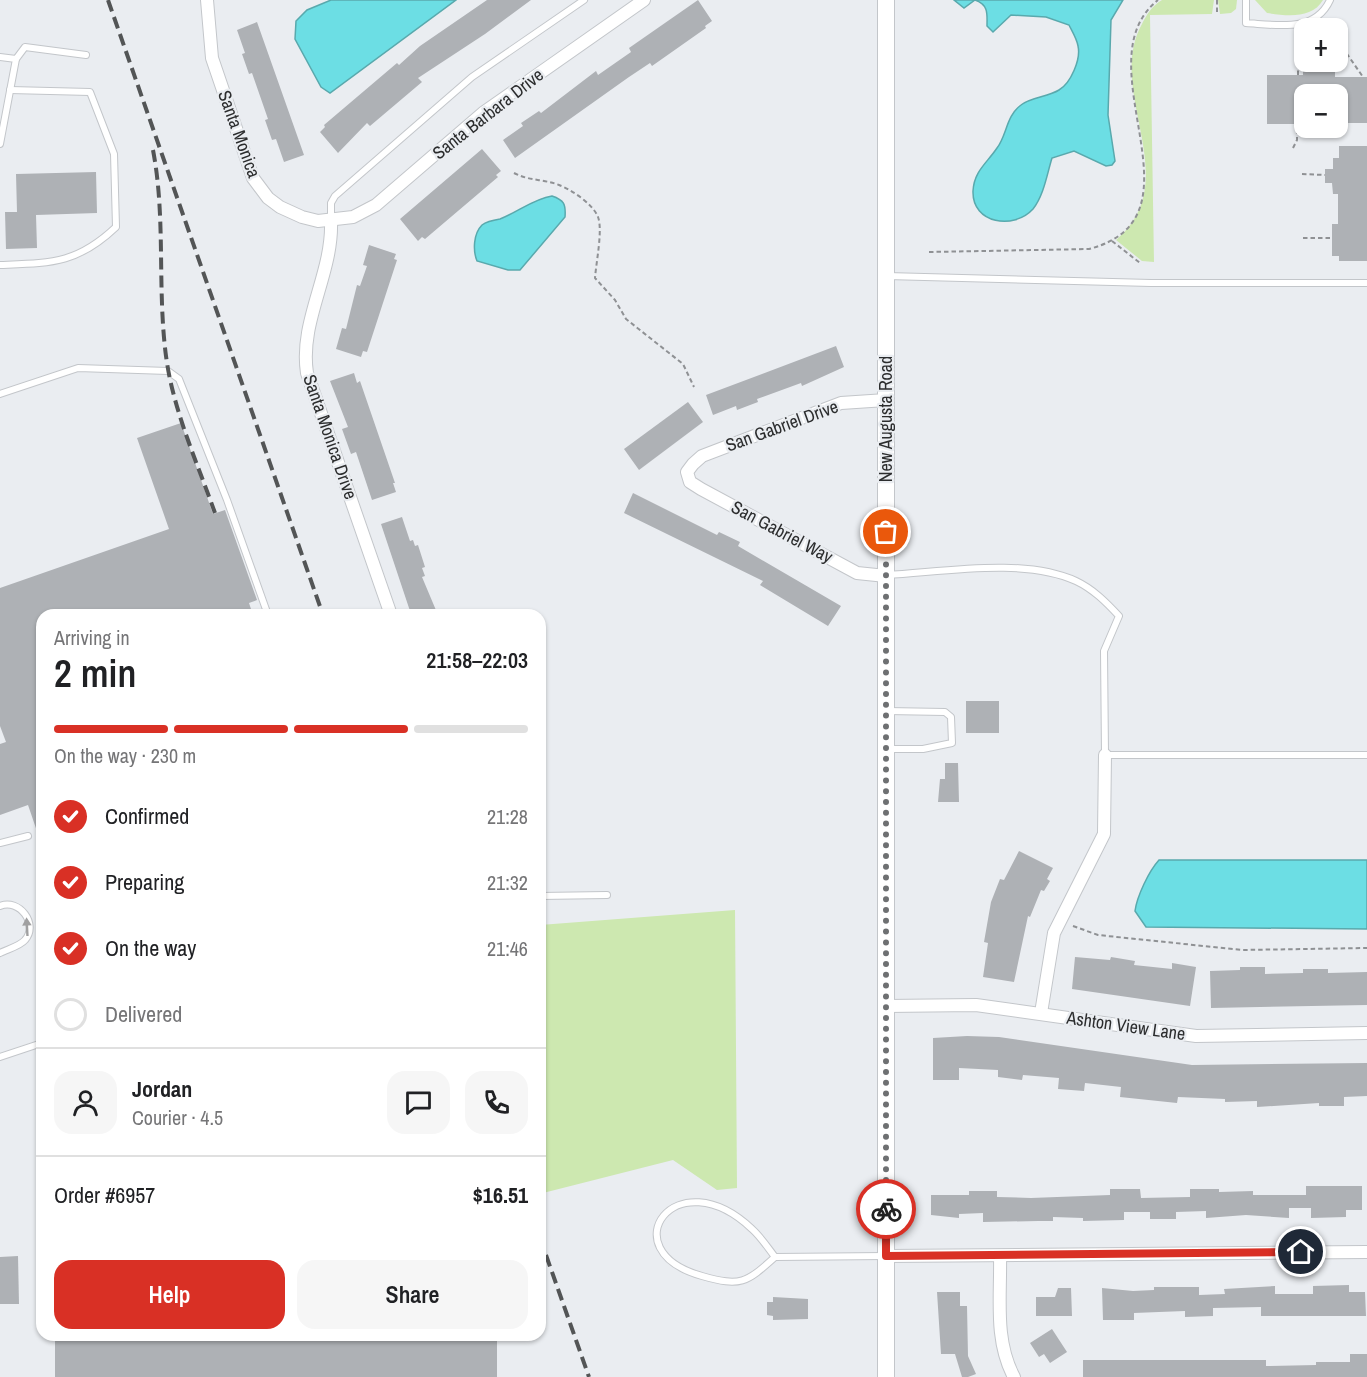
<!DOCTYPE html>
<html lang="en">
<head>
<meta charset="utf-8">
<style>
	:root { --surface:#fff; --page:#f6f6f6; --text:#202124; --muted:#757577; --line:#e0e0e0; --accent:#d93025 }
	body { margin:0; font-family:"Archivo Narrow",sans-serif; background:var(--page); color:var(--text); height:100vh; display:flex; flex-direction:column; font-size:22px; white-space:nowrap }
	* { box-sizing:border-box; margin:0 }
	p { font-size:20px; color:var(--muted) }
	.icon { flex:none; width:33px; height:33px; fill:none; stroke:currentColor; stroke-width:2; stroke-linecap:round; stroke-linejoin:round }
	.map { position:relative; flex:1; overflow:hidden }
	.panel { position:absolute; left:36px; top:609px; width:510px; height:732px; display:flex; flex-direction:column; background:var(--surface); border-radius:18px; box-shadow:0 2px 4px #0004 }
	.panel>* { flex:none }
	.buttons { position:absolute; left:1294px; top:18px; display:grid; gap:12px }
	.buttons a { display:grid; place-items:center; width:54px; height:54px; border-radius:12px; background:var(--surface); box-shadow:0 2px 4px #0004; font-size:30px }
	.pin { position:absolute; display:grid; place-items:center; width:51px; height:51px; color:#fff; margin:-26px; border:3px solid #fff; border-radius:50%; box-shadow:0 2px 6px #0007 }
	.courier { position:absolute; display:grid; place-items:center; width:60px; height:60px; margin:-30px; border:4px solid #d93025; border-radius:50%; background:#fff; color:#222; box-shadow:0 2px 8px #0007 }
	.headline em { font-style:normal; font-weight:600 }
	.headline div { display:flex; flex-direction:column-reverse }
	.headline { display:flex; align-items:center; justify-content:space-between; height:102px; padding:0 18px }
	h1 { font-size:39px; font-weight:600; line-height:45px }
	.bar { display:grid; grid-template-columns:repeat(4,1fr); gap:9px 6px; align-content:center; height:72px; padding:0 18px }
	.bar i { height:8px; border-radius:4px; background:var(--line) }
	.bar .on { background:var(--accent) }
	.bar p { grid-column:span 4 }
	.line { display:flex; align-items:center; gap:15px; padding:0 18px; border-top:2px solid var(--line) }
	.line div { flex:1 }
	.round { display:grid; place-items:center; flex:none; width:63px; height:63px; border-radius:18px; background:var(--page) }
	ol { padding:0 18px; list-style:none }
	li { display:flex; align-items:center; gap:18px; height:66px }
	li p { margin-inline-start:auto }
	li .icon { padding:6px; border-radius:50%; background:var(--accent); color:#fff; stroke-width:4 }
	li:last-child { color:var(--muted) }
	li i { width:33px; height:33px; border:3px solid var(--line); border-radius:50% }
	.primary-button { display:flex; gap:12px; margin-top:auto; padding:12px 18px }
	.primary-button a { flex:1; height:69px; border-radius:18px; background:var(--accent); color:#fff; font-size:24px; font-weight:600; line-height:69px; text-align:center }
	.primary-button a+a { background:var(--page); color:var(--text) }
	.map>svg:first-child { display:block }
</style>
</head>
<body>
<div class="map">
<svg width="1367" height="1377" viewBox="0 0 1367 1377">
	<rect width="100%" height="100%" fill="#eaedf1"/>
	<!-- green -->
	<g fill="#cde8b0">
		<path d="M 1162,0 L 1214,0 L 1212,14 L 1150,15 L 1154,262 L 1142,261 L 1116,240 C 1187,180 1104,92 1142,24 C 1147,14 1152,6 1162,0 Z"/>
		<path d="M 1218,0 L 1237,0 L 1236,9 L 1231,13 L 1220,14 Z"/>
		<path d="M 1255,0 L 1323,0 C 1312,19 1287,16 1267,13 Z"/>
		<path d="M 735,910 L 737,1188 L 717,1190 L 673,1160 L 543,1193 L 540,1185 L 540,925 Z"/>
	</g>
	<!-- water -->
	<g fill="#6cdee4" stroke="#59a9ad" stroke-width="1.5">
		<path d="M 331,0 L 456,0 L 330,93 L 321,87 L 295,39 L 296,21 L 307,10 Z"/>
		<path d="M 954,0 L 1123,0 L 1111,20 L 1108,115 L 1115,161 L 1112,165 L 1106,166 L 1074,151 L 1052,158 C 1047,174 1044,195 1033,209 C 1014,230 972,224 973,191 C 974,171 987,163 997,148 C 1007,135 1006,116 1021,105 C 1031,97 1048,97 1059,90 C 1071,83 1081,59 1078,46 C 1077,39 1072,31 1069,25 L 1046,17 L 1011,15 L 993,32 L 987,26 C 987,14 989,5 975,0 L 964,8 Z"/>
		<path d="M 552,196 C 564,200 566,204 565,217 L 520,270 L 508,270 L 477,261 C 473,251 473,234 482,225 C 486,222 494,220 500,219 C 518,212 533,199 552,196 Z"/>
		<path d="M 1159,860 L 1367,860 L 1367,929 L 1146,927 L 1135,911 C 1137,896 1149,871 1159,860 Z"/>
	</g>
	<!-- building -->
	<g fill="#aeb1b5">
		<path d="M 487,0 L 531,0 L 485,34 L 418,78 L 422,82 L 370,126 L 367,123 L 338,153 L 320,132 L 325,127 L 324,125 L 397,63 L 399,65 L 420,46 Z"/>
		<path d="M 698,0 L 712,21 L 705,26 L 706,28 L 652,66 L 650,63 L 629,77 L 515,158 L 503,140 L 523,126 L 521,123 L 539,111 L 541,113 L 596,71 L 598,75 L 631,52 L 629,48 Z"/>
		<path d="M 257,22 L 304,155 L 284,162 L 276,139 L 272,140 L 265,120 L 268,119 L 252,73 L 249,74 L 242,54 L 245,53 L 237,30 Z"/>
		<path d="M 1303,65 L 1335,65 L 1335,77 L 1367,77 L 1367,123 L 1338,123 L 1338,94 L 1305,94 L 1305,124 L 1267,124 L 1267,75 L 1303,75 Z"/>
		<path d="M 1339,146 L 1367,146 L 1367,261 L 1339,261 L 1339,256 L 1332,256 L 1332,224 L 1338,224 L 1338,194 L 1333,194 L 1332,183 L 1325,183 L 1325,169 L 1333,169 L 1333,158 L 1339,158 Z"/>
		<path d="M 482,149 L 501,171 L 496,175 L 498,177 L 425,239 L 422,237 L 418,241 L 400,219 Z"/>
		<path d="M 96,172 L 97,213 L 36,215 L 37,248 L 6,249 L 5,212 L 17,212 L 16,174 Z"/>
		<path d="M 369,245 L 396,254 L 394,259 L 397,260 L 367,352 L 363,351 L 361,357 L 336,349 L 342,328 L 346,329 L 357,285 L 360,286 L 367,266 L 363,265 Z"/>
		<path d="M 836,346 L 844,367 L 802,386 L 801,383 L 757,399 L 758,402 L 737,410 L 736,406 L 713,415 L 706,395 Z"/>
		<path d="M 354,373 L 357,383 L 360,381 L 395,483 L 393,483 L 396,492 L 372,500 L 356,452 L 351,454 L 342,429 L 348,427 L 330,381 Z"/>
		<path d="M 688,402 L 703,422 L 639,470 L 624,449 Z"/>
		<path d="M 181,423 L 213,514 L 225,510 L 257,600 L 249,603 L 253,615 L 42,615 L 40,840 L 28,805 L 0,815 L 0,744 L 6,742 L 0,726 L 0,588 L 169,529 L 137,438 Z"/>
		<path d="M 633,493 L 717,535 L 719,532 L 740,542 L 738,546 L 841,606 L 828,626 L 760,585 L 763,581 L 624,513 Z"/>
		<path d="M 402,517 L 410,541 L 413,540 L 415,546 L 418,545 L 425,567 L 422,568 L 425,576 L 422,577 L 438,615 L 412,615 L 409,608 L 381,524 Z"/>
		<rect x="966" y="701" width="33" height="32"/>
		<path d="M 945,763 L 958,763 L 959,802 L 938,802 L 940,779 L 945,779 Z"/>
		<path d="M 1019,851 L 1053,868 L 1047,879 L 1050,881 L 1044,891 L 1041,890 L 1030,917 L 1028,916 L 1014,982 L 983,977 L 988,943 L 984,942 L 991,902 L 1000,879 L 1004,880 Z"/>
		<path d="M 1075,957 L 1110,960 L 1111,957 L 1135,961 L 1134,965 L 1172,969 L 1172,963 L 1196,967 L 1190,1006 L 1072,989 Z"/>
		<path d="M 1240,967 L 1265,967 L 1265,974 L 1303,973 L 1303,969 L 1328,969 L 1328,973 L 1367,972 L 1367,1005 L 1211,1008 L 1210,971 L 1240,970 Z"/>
		<path d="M 967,1036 L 999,1037 L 1192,1065 L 1367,1063 L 1367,1096 L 1344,1097 L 1344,1106 L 1319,1106 L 1319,1103 L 1257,1107 L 1257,1101 L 1225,1102 L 1225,1099 L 1178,1097 L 1177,1103 L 1120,1097 L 1121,1087 L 1085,1083 L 1084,1091 L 1058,1089 L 1059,1078 L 1023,1075 L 1022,1080 L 998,1077 L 998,1070 L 959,1068 L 959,1080 L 933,1080 L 933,1038 Z"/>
		<path d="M 1306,1186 L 1362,1186 L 1362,1210 L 1346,1210 L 1346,1217 L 1311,1218 L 1311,1208 L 1289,1208 L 1289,1218 L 1246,1215 L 1206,1218 L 1206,1211 L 1176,1212 L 1176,1219 L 1150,1219 L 1150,1212 L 1124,1212 L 1124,1220 L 1083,1221 L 1083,1218 L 1053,1217 L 1053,1221 L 1038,1221 L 983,1222 L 983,1213 L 959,1214 L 959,1218 L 931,1215 L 931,1195 L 969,1195 L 969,1191 L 997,1191 L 997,1197 L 1031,1198 L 1110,1195 L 1110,1189 L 1140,1189 L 1141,1198 L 1190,1197 L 1190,1189 L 1219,1189 L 1219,1192 L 1253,1191 L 1253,1195 L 1306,1195 Z"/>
		<path d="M 18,1256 L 19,1304 L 0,1304 L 0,1257 Z"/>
		<path d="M 1349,1285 L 1349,1292 L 1365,1292 L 1366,1316 L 1261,1316 L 1261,1307 L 1213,1308 L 1213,1316 L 1185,1317 L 1185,1311 L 1159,1312 L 1134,1313 L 1134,1320 L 1103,1320 L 1102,1288 L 1133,1291 L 1154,1290 L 1154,1287 L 1199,1287 L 1199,1295 L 1225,1294 L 1224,1289 L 1275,1286 L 1275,1294 L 1313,1294 L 1313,1286 Z"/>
		<path d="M 1058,1288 L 1071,1288 L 1072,1316 L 1036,1316 L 1036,1297 L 1055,1297 Z"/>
		<path d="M 937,1292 L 960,1292 L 960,1306 L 967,1306 L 968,1356 L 976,1374 L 968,1377 L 962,1377 L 955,1354 L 941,1354 Z"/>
		<path d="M 773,1297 L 808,1299 L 808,1319 L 773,1320 L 773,1316 L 767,1315 L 767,1302 L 773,1302 Z"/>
		<path d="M 1052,1329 L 1067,1352 L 1050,1363 L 1044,1354 L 1039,1357 L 1030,1343 Z"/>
		<rect x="55" y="1335" width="442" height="42"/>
		<path d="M 1350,1354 L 1367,1354 L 1367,1377 L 1083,1377 L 1083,1360 L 1266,1360 L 1266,1366 L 1316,1365 L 1316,1362 L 1350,1362 Z"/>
	</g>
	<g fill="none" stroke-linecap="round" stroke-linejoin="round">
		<!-- lane casing -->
		<g stroke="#c3c6ca" stroke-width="8">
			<g id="lane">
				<path d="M 1246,0 L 1246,23 C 1277,25 1315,33 1330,0"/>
				<path d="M 0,57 L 16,59 L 0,144"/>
				<path d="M 16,59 L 25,47 L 86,55"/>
				<path d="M 331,221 L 331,203 L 335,196 L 472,77 L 584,0"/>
				<path d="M 0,265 C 51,263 77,264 116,227 L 114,154 L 90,92 L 10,90"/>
				<path d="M 887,276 L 1151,283 L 1367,283"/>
				<path d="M 0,394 L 78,368 L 168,371 L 179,379 L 227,500 L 268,615"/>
				<path d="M 887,575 C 943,572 1023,557 1076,581 C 1093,589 1106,602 1119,616 L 1104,651 L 1105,755 L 1367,755"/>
				<path d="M 887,711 L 945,712 L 951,717 L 952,743 L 923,749 L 888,749"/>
				<path d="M 0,843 L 28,836"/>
				<path d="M 540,896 L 607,895"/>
				<path d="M 0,906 C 19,898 39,924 25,940 C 20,946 8,949 0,953"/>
				<path d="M 0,1057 L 42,1043"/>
				<path d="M 775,1257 C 746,1283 741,1287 702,1276 C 609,1250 676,1157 752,1229 C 761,1237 768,1248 775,1257 L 886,1256"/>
			</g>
		</g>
		<!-- street casing -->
		<g stroke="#c3c6ca" stroke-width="14">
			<g id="street">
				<path d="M 207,0 L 212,58 L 253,178 L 268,198 L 280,207 L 302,217 L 318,221 L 353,217 L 376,205 L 483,113 L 644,0"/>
				<path d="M 331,221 C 333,274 299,321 307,373 L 391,615"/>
				<path d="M 886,400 L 841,403 L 702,456 L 693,464 L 687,472 L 690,482 L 701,489 L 857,573 L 886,576"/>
				<path d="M 886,1006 L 976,1005 L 1196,1036 L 1367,1033"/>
				<path d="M 1041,1013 L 1054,933 L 1104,834 L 1105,755"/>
				<path d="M 886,1256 L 1367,1252"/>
				<path d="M 1000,1256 C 1001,1297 994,1340 1014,1377"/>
			</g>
		</g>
		<!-- secondary casing -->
		<g stroke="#c3c6ca" stroke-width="18">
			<path id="secondary" d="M 886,0 L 886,1377"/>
		</g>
		<!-- path -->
		<g stroke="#8f9194" stroke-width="2" stroke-dasharray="4.5 3" stroke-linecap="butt">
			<path d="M 1217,0 L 1217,14"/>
			<path d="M 1328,26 L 1330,28"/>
			<path d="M 1298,33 L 1298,75"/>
			<path d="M 1338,41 L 1363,77"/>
			<path d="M 1293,148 L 1297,140 L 1297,124"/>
			<path d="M 514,173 C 529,181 544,179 559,185 C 572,190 593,204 598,217 C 603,230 596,263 595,278 L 615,300 L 626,319 L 683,364 L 694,387"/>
			<path d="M 1302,174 L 1325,175"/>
			<path d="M 1303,238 L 1332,238"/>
			<path d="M 1112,241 L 1140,263"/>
			<path d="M 929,252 L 1089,249 C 1212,217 1079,63 1158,0"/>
			<path d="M 1073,926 L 1098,935 L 1242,950 L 1367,948"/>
		</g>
		<!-- lane -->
		<use href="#lane" stroke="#fff" stroke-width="6"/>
		<!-- street -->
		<use href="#street" stroke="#fff" stroke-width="12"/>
		<!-- secondary -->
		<use href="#secondary" stroke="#fff" stroke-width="16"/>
		<!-- rail -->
		<g stroke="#535556" stroke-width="4" stroke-dasharray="12 6" stroke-linecap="butt">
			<path d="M 108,0 L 323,615"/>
			<path d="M 153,150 C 166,218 157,287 166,356 C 173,410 197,462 215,513"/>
			<path d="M 540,1238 L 589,1377"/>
		</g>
	</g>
	<!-- one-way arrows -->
	<defs><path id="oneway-solid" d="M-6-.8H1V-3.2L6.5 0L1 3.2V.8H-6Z" transform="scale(1.5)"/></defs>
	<use fill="#a0a0a1" href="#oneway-solid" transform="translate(27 927) rotate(-93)"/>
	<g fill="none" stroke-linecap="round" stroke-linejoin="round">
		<!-- done -->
		<path stroke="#6e7072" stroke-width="6" stroke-dasharray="0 10.8" d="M 886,532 L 886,1209"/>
		<!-- route -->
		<path stroke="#d93025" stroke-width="8" d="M 886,1209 L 886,1256 L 1301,1252"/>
	</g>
	<g text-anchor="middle" stroke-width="4.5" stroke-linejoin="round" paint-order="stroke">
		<!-- street labels -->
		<g font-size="18" fill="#2c2d2e" stroke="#eaedf1">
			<text transform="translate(488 114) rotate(-38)" y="6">Santa Barbara Drive</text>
			<text transform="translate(239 134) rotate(70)" y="6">Santa Monica</text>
			<text transform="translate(886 419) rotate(-90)" y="6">New Augusta Road</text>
			<text transform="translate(782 426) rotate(-20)" y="6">San Gabriel Drive</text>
			<text transform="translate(330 437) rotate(71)" y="6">Santa Monica Drive</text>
			<text transform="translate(782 532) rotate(28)" y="6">San Gabriel Way</text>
			<text transform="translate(1126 1026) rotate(8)" y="6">Ashton View Lane</text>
		</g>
	</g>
</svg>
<div class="buttons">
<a>+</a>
<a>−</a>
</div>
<div class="pin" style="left:886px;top:532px;background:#ea580c"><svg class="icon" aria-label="bag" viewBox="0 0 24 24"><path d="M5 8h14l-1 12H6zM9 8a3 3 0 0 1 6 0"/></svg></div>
<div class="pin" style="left:1301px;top:1252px;background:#1f2937"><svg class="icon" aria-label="home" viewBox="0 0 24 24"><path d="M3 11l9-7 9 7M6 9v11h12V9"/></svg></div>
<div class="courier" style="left:886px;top:1209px"><svg class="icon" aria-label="bike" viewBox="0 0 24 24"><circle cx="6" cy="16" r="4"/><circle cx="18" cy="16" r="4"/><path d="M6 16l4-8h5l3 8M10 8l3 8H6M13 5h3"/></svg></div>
<section class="panel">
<div class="headline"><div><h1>2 min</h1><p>Arriving in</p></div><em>21:58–22:03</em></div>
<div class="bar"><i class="on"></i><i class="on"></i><i class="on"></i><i></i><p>On the way · 230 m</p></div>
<ol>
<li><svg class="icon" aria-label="check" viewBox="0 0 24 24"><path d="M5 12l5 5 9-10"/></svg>Confirmed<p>21:28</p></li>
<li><svg class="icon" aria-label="check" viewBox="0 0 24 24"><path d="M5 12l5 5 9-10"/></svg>Preparing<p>21:32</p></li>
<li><svg class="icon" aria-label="check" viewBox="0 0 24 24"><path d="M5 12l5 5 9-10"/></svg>On the way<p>21:46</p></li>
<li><i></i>Delivered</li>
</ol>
<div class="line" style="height:108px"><a class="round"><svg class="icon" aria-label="person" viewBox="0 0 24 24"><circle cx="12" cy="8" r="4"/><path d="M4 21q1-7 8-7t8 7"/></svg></a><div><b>Jordan</b><p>Courier · 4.5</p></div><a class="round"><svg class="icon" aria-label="chat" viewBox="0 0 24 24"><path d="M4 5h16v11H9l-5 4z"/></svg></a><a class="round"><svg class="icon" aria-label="phone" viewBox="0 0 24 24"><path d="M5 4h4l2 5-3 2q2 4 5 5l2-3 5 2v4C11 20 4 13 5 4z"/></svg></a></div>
<div class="line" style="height:78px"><div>Order #6957</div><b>$16.51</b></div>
<div class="primary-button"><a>Help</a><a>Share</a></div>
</section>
</div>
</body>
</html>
